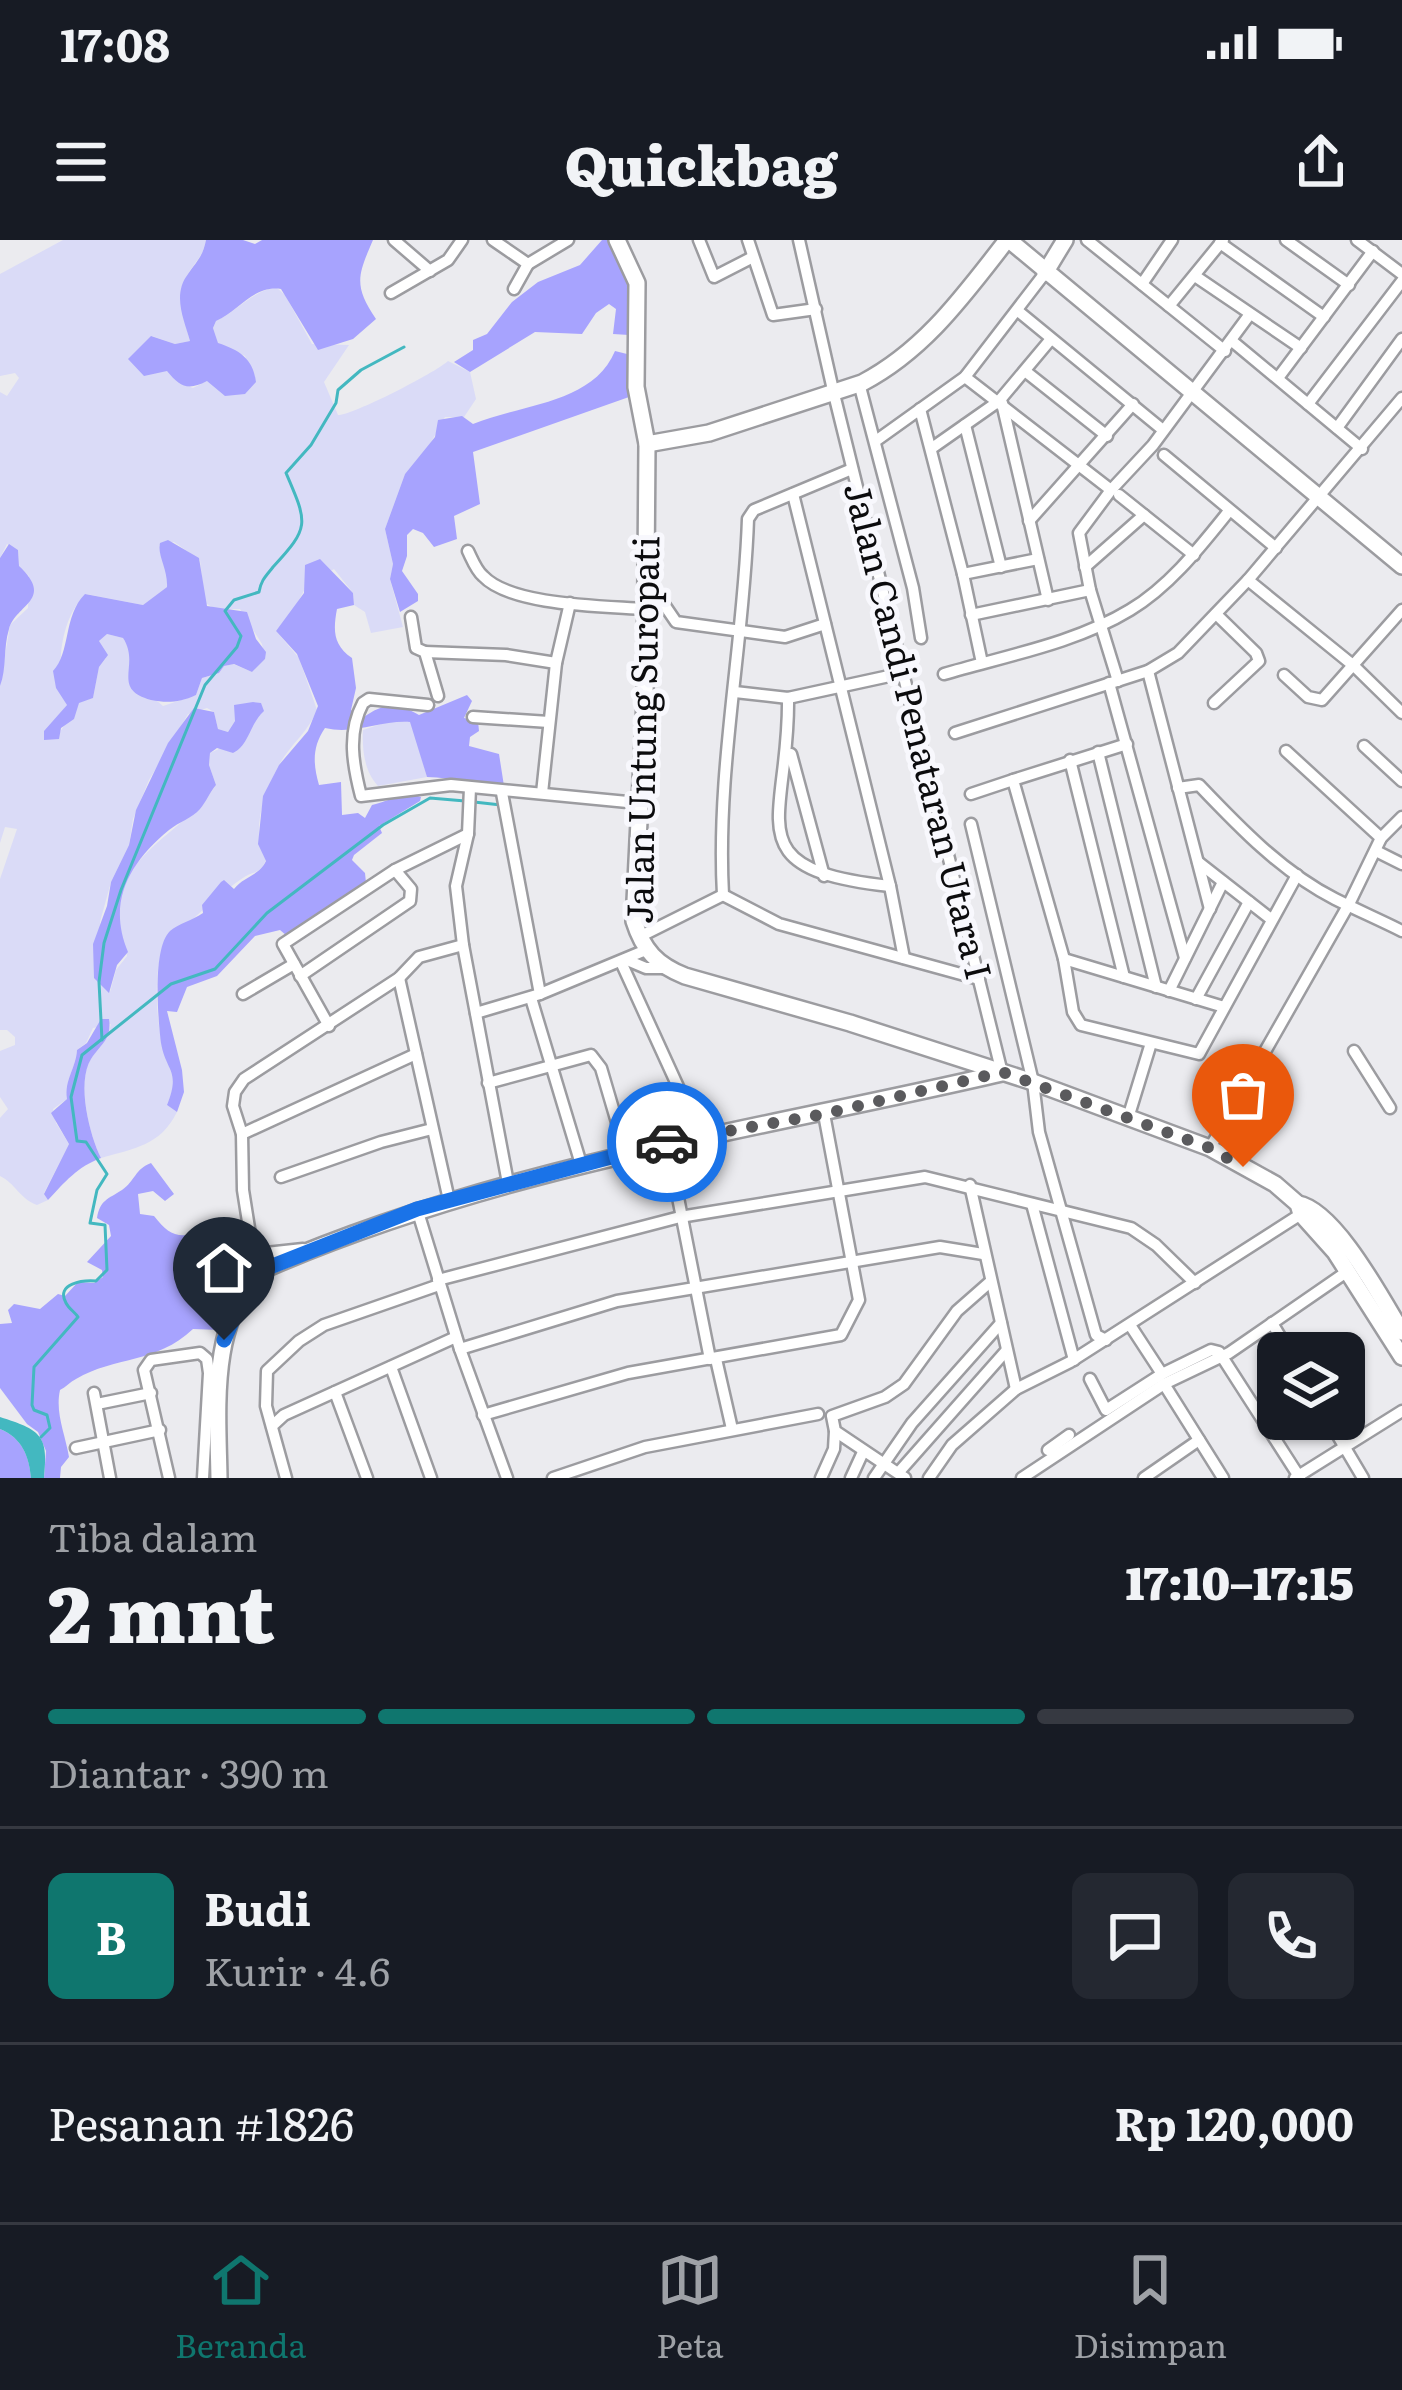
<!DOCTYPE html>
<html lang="id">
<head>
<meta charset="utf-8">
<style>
	:root { --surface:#171b24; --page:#242831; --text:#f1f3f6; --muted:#9ea1a6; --line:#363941; --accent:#0f766e }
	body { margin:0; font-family:Literata,serif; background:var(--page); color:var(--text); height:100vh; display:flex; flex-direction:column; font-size:45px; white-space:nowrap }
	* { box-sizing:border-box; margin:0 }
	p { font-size:39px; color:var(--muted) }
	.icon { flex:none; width:66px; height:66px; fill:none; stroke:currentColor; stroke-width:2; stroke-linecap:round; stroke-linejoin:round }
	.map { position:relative; height:1238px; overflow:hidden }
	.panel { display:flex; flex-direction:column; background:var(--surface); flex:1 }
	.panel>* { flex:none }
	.fabs { position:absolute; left:1257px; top:1092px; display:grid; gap:24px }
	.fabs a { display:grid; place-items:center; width:108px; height:108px; border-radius:18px; background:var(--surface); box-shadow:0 3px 9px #0004; font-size:60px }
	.pin { position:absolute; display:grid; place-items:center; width:102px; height:102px; color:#fff; margin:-123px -51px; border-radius:50% 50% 50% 0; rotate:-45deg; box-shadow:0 0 12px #0007 }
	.pin .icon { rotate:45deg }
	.courier { position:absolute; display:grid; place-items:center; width:120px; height:120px; margin:-60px; border:9px solid #1a73e8; border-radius:50%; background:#fff; color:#222; box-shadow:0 3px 15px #0007 }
	.overview em { font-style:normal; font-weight:800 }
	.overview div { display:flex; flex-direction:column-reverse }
	.overview { display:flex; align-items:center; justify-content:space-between; height:204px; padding:0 48px }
	h1 { font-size:78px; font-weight:800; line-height:90px }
	.bar { display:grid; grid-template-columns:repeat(4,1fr); gap:18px 12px; align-content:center; height:144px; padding:0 48px }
	.bar i { height:15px; border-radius:9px; background:var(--line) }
	.bar .current { background:var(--accent) }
	.bar p { grid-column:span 4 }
	.line { display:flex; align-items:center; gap:30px; padding:0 48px; border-top:3px solid var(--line) }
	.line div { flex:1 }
	.round { display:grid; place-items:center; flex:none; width:126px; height:126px; border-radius:18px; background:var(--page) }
	.status { display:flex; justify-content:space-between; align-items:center; height:84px; padding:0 60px; background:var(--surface); direction:ltr }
	.status svg { height:33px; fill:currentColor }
	header { display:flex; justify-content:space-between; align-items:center; height:156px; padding:0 48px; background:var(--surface); font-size:54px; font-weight:800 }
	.tabs { display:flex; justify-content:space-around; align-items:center; height:168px; border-top:3px solid var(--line); background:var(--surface); font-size:33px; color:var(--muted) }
	.tabs a { display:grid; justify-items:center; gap:6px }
	.tabs .current { color:var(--accent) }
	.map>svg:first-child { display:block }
</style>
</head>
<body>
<div class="status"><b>17:08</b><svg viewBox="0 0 49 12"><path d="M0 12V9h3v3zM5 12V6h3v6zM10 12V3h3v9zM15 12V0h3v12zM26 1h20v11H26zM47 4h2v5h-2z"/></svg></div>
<header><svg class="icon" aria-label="menu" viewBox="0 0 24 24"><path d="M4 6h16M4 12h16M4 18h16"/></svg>Quickbag<svg class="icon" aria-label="share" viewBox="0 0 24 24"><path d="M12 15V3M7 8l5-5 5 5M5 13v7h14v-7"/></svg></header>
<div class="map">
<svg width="1402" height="1238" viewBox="0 0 1402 1238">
	<rect width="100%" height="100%" fill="#ebebef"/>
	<!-- green -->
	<g fill="#dadbf7" fill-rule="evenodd">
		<path d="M 63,0 L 206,0 C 203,17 196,20 188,34 C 175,54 184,80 190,101 L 175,104 L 152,96 C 162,120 167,140 193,148 L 207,141 L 256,142 L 245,116 L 218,104 L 213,88 L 216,81 C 237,71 251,52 276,47 L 285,55 L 312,104 L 349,105 L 324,142 L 338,175 C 351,176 435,133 448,121 L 470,132 L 476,159 L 464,177 L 445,177 L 430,204 L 405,234 L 385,289 L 393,324 L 390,339 L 403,387 L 371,393 L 365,372 L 354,365 L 353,353 L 334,329 L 307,345 L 291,375 L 276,391 L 299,418 L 317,470 C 308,493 289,505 278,527 C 264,553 250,593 266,620 C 260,633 256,631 246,636 C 230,645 164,701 160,718 C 154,744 157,786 164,812 C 171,837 179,836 167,865 L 177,872 C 160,906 135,908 101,918 C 90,896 75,840 92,817 C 102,805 107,801 111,784 L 93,788 L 86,803 L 77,810 C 76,828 64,840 67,859 L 53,869 L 56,883 L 69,904 L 44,953 L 48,960 L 37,965 C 20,959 15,943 0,936 L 0,878 L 8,869 L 0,857 L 0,811 L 15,805 L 15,797 L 7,790 L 0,790 L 0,639 L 17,589 L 5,587 L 0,603 L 0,446 L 10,385 L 28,368 L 29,336 L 19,327 L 18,310 L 7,304 L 0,318 L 0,152 L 7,156 L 19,138 L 15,133 L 0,136 L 0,34 ZM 174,302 L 200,320 L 205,363 L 216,369 L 240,369 L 262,404 L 265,419 L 252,432 L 233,424 L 224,426 L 219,433 L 202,438 L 196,455 L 163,466 L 130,438 L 129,408 L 123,398 L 107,394 L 99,401 L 106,418 L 99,427 L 93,458 L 79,462 L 60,492 L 44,496 L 67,465 C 55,432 59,379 86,354 L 143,365 L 167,347 L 168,332 L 159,305 ZM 253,462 L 261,474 L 254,478 L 233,513 L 221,508 L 210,513 L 209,525 L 216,545 C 186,593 116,612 118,679 C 118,694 125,702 127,716 L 116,730 L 110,752 L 100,682 L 111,642 L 129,605 L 133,579 L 149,540 L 188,474 L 207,468 L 214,472 L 218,489 L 228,492 L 245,465 Z"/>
		<path d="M 390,481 L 411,482 L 427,537 L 378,546 C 364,531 362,509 363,490 Z"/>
	</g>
	<!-- forest -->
	<g fill="#a7a3fe">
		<path d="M 206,0 L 243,0 L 255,4 L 262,0 L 373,0 C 358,35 353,45 376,79 L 353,99 L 318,110 L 281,49 C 253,45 239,71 216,81 L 213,88 L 218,103 C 239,110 253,118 256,142 L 245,154 L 225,156 L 207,141 C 188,151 180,147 167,131 L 144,136 L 128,119 L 151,96 L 175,104 L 190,101 C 184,79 172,55 188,34 C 197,21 203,16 206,0 Z"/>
		<path d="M 602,0 L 611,0 L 634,62 L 629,95 L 613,94 L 616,69 L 609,64 L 596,73 L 582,94 L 535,92 L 470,132 L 454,122 L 473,110 L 473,100 L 487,94 L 512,62 L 538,42 L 580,25 Z"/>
		<path d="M 615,111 L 631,115 L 629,157 L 473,212 L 480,264 L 454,276 L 457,299 L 434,307 L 423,293 L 413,289 L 407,295 L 407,316 L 402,331 L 418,354 L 418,361 L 400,372 L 390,339 L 393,324 L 385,289 L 405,234 L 435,197 L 438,180 L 462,176 L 473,184 C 521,164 593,164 615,111 Z"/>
		<path d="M 168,300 L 199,318 L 207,366 L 247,372 L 256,399 L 266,412 L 265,419 L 252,432 L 234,424 L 224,426 L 219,433 L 202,438 L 196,455 C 179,463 166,463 151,460 C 110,449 141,425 123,398 L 107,394 L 99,401 L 108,415 L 99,427 L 93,458 L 79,463 L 74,479 L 61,488 L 59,499 L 44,500 L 44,491 L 67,465 L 56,448 L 53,431 C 71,412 63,376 85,354 L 143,365 L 167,347 C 168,329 157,315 160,303 Z"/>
		<path d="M 9,304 L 18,310 L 19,326 C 55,360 16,364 9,389 C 3,408 7,428 0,446 L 0,318 Z"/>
		<path d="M 320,319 L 353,353 L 354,365 L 337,369 C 333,390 333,405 352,418 L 356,448 L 351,470 L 363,478 C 383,462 399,463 419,475 L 467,455 L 472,461 L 464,478 L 478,481 L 479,491 L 470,497 L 469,506 L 499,514 L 504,546 C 477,547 455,537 427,537 L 410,482 C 381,480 355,495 325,488 C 312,507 313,524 319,545 L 341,542 L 342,575 L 358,573 L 365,578 L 372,565 C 388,561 406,552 421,557 L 420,561 L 379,586 L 382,593 L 354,615 L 352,620 L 365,633 L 366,643 L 287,696 L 280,690 L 255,696 L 217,736 L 187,747 L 177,772 L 167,771 L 182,830 L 184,852 L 177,872 L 167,865 C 181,830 166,832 161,803 C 158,779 152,708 170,691 C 178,684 193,680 203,673 L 202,665 L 221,642 L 224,640 L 234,649 C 244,636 259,636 266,621 L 258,604 L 263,556 L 279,525 L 308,491 L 318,466 L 297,414 L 276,391 L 304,353 L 305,325 Z"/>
		<path d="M 253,462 L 261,463 L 264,471 C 250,483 249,506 233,513 L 217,508 L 210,513 L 209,525 L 216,545 C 210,552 206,562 200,569 C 192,578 179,582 169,590 C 129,623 107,662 128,712 L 117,725 L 109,753 L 94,738 L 93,704 L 107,666 L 111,642 L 129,605 L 136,570 L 168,503 L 194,468 L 214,472 L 218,489 L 228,492 L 235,481 L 234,465 Z"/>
		<path d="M 101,779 L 109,779 C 112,799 101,804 91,819 C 76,843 90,896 101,918 C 77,927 65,942 48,960 L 44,954 L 69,904 L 51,873 L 67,859 C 64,840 76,828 77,810 L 87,803 Z"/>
		<path d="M 151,923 L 174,954 L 165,961 L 153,951 L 138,954 L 140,974 L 154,976 C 167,992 174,998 194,994 L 204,1005 L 205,1018 L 183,1022 L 188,1035 L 207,1042 L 218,1031 L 233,1036 L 247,1029 L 254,1031 L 220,1090 L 193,1089 C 156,1124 115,1116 76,1139 C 70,1142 66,1147 60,1150 C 55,1173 65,1193 69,1217 L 61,1227 L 60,1238 L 44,1238 L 46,1211 L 38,1192 L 27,1184 L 0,1148 L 0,1084 L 12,1083 L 8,1070 L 14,1064 L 40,1069 L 58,1054 L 65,1056 L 78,1042 L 94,1043 L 103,1037 L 102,1030 L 87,1022 L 111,996 L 109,985 L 97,978 C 100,960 108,959 122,950 C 135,941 135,929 151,923 Z"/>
		<path d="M 0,1189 C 22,1198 29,1216 31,1238 L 0,1238 Z"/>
	</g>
	<!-- water -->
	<path fill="#43b8c0" d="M 0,1177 C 40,1190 49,1194 44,1238 L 31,1238 C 29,1216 22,1198 0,1189 Z"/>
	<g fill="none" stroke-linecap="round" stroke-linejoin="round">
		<!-- stream -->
		<g stroke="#43b8c0" stroke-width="3">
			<path d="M 474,562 L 501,565"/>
			<path d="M 102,800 L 99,742 L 104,703 L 121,650 L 205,445 L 237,407 L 241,396 L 225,371 L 234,360 L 259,352 C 261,340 266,336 273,327 C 310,287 308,284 286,233 L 311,205 L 336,163 L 338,150 L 361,130 L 404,107"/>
			<path d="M 41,1197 L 50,1188 L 47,1175 L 34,1170 L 32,1165 L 34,1127 L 78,1077 C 75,1072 69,1069 66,1063 C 55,1043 84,1040 96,1041 L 107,1030 L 105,985 L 90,983 L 97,950 L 107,934 L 86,902 L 77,901 L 71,857 L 82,815 L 171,744 L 215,729 L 267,673 L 383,585 L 430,558 L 465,561"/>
		</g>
		<!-- street casing -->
		<g stroke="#9c9ca0" stroke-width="15">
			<g id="street">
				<path d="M 394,0 L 430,31"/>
				<path d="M 493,0 L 528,24 L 568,0"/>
				<path d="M 699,0 L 714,37 L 753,17"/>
				<path d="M 748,0 L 773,75 L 816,69"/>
				<path d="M 799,0 L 833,150 L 1002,833"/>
				<path d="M 1087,0 L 1225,111"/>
				<path d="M 1286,0 L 1349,45"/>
				<path d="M 1357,0 L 1402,34"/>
				<path d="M 1220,3 L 1324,77"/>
				<path d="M 1195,36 L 1301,108"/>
				<path d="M 1142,44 L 1172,0"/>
				<path d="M 514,49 L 528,24"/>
				<path d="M 391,53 L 448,20 L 462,0"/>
				<path d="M 1169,66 L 1223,0"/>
				<path d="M 1018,71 L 1163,190"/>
				<path d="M 1232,101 L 1362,209"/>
				<path d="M 1025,131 L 1107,196"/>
				<path d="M 965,137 L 1111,250"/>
				<path d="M 1278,138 L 1373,11"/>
				<path d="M 859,143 L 913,348 L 921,398"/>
				<path d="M 1002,163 L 1048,360"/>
				<path d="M 1308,164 L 1402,41"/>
				<path d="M 920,169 L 963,334 L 982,423"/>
				<path d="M 965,185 L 1001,327"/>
				<path d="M 1337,188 L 1402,99"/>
				<path d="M 877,200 L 965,137 L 1045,33"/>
				<path d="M 932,208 L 999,161 L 1051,99"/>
				<path d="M 1164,215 L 1276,308"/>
				<path d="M 793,254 L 890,646 L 904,718"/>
				<path d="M 1119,255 L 1194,315"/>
				<path d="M 1029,281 L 1133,164"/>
				<path d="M 468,311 C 472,319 476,330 483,336 C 511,366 604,366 644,369"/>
				<path d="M 1085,327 L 1144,275"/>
				<path d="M 963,334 L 1038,319"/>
				<path d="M 1248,340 L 1354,426 L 1402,473"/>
				<path d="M 644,356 L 661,360 L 676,382 L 785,397 L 825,384"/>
				<path d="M 971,375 L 1090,350"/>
				<path d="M 411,377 L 416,408 L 425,412 L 438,456"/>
				<path d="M 425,412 L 506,415 L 556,423"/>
				<path d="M 1148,431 L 1210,669"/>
				<path d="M 944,434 C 1005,416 1076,403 1130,370 C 1170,346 1200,307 1229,271"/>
				<path d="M 1284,435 L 1308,457 L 1322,460 L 1402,370"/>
				<path d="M 1118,441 L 1090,350 L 1079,293 L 1111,250 L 1153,205 L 1250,74"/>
				<path d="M 1109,443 L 1185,718"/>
				<path d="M 735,452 L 788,458 L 903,433"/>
				<path d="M 788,458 C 790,580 731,629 890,646"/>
				<path d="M 1214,463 L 1259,421 L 1256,413 L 1216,374"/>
				<path d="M 428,465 L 369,459 L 363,463 C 347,493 353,525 361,556 L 451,545 L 638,563"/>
				<path d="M 473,477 L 549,482"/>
				<path d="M 955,493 L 1148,431 L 1178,413 L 1248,340 L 1402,158"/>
				<path d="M 1127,504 L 1013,540 L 1064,719 L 1073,772 L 1081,785 L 1199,814 L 1297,635"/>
				<path d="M 1364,506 L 1402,541"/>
				<path d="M 1286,511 L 1381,598"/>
				<path d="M 1098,512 L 1156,747"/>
				<path d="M 791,514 L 824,636"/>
				<path d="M 1070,520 L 1124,737"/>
				<path d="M 470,548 L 468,594 L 456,646 L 463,705 L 508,943"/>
				<path d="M 1178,548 L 1199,545 C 1239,587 1282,632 1335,659 C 1357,670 1380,680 1402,691"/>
				<path d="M 502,553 L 540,754"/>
				<path d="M 542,553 L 556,423 L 570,363"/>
				<path d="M 971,554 L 1013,540"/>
				<path d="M 971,584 L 1033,842 L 1039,892 L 1096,1095 L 1106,1100"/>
				<path d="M 1376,611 L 1402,624"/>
				<path d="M 1198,622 L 1271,679"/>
				<path d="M 723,655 C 716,530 744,404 748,279 L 754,270 L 852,229"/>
				<path d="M 723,655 L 779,684 L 979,739"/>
				<path d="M 639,697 L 723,655"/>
				<path d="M 1064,719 L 1224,767"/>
				<path d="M 627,720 L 646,728 L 665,728"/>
				<path d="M 621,722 L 701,897"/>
				<path d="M 300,736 L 410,661 L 411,649 L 395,630"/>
				<path d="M 399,738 L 449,960"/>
				<path d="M 1169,751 L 1223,642"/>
				<path d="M 243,754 L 294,724"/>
				<path d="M 531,758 L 581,924"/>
				<path d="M 1196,759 L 1249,662"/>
				<path d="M 476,773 L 540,754 L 646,710"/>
				<path d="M 329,786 L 283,704 L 395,630 L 468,594"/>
				<path d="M 1354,811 L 1390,868"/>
				<path d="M 488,843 L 591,815 L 601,828 L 626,913"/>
				<path d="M 1128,878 L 1151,803"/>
				<path d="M 242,894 L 416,814"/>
				<path d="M 667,902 L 710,1119"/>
				<path d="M 1210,908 L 1349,664 L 1381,598 L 1402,577"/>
				<path d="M 281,937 L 381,902 L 432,889"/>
				<path d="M 970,945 L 1016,1149"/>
				<path d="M 1032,964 L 1074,1120"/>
				<path d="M 417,969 L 460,1109 L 507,1238"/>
				<path d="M 303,1009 L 257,1014 L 252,1007 L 243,950 L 242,894 L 233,866 L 235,852 L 244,839 L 399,738 L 419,717 L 463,705"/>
				<path d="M 438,1040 L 680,977 L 925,937 L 1131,988 L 1156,1005 L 1195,1043"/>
				<path d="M 1272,1083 L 1290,1113"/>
				<path d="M 1130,1085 L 1162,1134 L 1211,1110 L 1219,1112 L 1300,1238"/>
				<path d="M 460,1109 L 617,1061 L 940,1007 L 983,1014"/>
				<path d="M 716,1119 L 732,1189"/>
				<path d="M 391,1127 L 431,1238"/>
				<path d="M 1090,1139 L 1106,1170 L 1162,1134"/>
				<path d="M 1164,1144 L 1223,1238"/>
				<path d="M 335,1152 L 367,1238"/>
				<path d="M 94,1153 L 110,1238"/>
				<path d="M 97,1164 L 151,1153"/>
				<path d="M 483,1175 L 628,1133 L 841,1095 L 859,1060 L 824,874"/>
				<path d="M 1328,1179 L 1363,1238"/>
				<path d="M 272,1186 L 284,1175 L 456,1097"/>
				<path d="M 76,1208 L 160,1190"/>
				<path d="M 1048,1210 L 1069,1195"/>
				<path d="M 899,1232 L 1006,1111"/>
				<path d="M 169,1238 L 144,1130 L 151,1120 L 200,1113 L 207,1119 L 209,1133 L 203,1238"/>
				<path d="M 286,1238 L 266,1166 L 267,1131 L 299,1101 L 324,1085 L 439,1045"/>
				<path d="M 553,1238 L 645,1207 L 818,1174"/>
				<path d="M 821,1238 L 834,1209 L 835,1191"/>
				<path d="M 851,1238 L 863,1212"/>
				<path d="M 874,1238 L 912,1183 L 1001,1083"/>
				<path d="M 905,1238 L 835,1191 L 832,1176 L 885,1157 L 904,1144 L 957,1071 L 990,1042"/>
				<path d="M 929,1238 L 952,1205 L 1016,1149 L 1070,1122 L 1301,974"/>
				<path d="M 1022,1238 L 1164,1144 L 1229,1113 L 1348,1031"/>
				<path d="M 1144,1238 L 1199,1200"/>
				<path d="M 1295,1238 L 1402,1171"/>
			</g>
		</g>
		<!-- secondary casing -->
		<g stroke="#9c9ca0" stroke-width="20">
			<g id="secondary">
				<path d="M 617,0 L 637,43 L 636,147 L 647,204 L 645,461 L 634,681 C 643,710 657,725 685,736 L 850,783 L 1033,842 L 1210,908 L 1275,944 L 1298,964 L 1301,974 L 1335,1012 L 1402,1117"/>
				<path d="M 1009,0 L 1402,326"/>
				<path d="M 1045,33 L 1065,0"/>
				<path d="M 647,204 L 709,193 L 862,143 C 925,110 964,55 1007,0"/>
				<path d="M 1298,964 C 1335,970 1383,1061 1402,1092"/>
				<path d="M 219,1238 C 218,1171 208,1076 265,1029 C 502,926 752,891 1002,833"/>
			</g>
		</g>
		<!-- street -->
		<use href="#street" stroke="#fff" stroke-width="10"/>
		<!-- secondary -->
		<use href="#secondary" stroke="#fff" stroke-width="15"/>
	</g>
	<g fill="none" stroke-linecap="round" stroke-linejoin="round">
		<!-- done -->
		<path stroke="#5a5a5d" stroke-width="12" stroke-dasharray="0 21.6" d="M 667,902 L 824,874 L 1002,832 L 1210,908 L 1243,927"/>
		<!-- route -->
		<path stroke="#1a73e8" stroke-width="15" d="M 224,1100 L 250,1041 L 265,1029 L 417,969 L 667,902"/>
	</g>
	<g text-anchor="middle" stroke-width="10" stroke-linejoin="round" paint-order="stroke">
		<!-- street labels -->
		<g font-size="36" fill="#0c0c0e" stroke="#f8f8fd">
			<text transform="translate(643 490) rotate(-89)" y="13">Jalan Untung Suropati</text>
			<text transform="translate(918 491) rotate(76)" y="13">Jalan Candi Penataran Utara I</text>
		</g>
	</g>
</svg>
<div class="fabs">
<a><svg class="icon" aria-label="layers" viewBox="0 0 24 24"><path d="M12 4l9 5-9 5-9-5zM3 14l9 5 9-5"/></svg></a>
</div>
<div class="pin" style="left:1243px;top:927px;background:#ea580c"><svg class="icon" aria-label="bag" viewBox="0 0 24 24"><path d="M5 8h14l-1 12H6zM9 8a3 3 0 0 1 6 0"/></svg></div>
<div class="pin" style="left:224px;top:1100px;background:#1f2937"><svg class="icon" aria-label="home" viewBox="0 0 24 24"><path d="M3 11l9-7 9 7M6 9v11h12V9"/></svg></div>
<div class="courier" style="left:667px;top:902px"><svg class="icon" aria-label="car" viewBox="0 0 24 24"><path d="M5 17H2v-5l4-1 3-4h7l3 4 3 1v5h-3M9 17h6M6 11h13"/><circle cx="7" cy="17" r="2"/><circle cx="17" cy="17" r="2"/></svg></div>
</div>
<section class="panel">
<div class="overview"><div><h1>2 mnt</h1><p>Tiba dalam</p></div><em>17:10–17:15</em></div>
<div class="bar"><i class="current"></i><i class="current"></i><i class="current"></i><i></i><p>Diantar · 390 m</p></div>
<div class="line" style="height:216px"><b class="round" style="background:var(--accent);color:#fff">B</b><div><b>Budi</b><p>Kurir · 4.6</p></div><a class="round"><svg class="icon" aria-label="chat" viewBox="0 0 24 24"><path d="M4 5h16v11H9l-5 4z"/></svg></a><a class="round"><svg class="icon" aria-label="phone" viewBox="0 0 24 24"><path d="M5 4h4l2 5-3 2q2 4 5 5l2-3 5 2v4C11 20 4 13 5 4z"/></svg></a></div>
<div class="line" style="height:156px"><div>Pesanan #1826</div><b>Rp 120,000</b></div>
</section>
<nav class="tabs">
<a class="current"><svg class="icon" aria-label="home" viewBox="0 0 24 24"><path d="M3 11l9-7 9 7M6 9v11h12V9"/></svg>Beranda</a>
<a><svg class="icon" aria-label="map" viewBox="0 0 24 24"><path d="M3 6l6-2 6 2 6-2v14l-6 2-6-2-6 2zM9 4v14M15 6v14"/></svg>Peta</a>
<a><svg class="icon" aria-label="saved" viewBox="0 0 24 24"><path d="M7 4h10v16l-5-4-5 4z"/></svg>Disimpan</a>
</nav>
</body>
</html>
